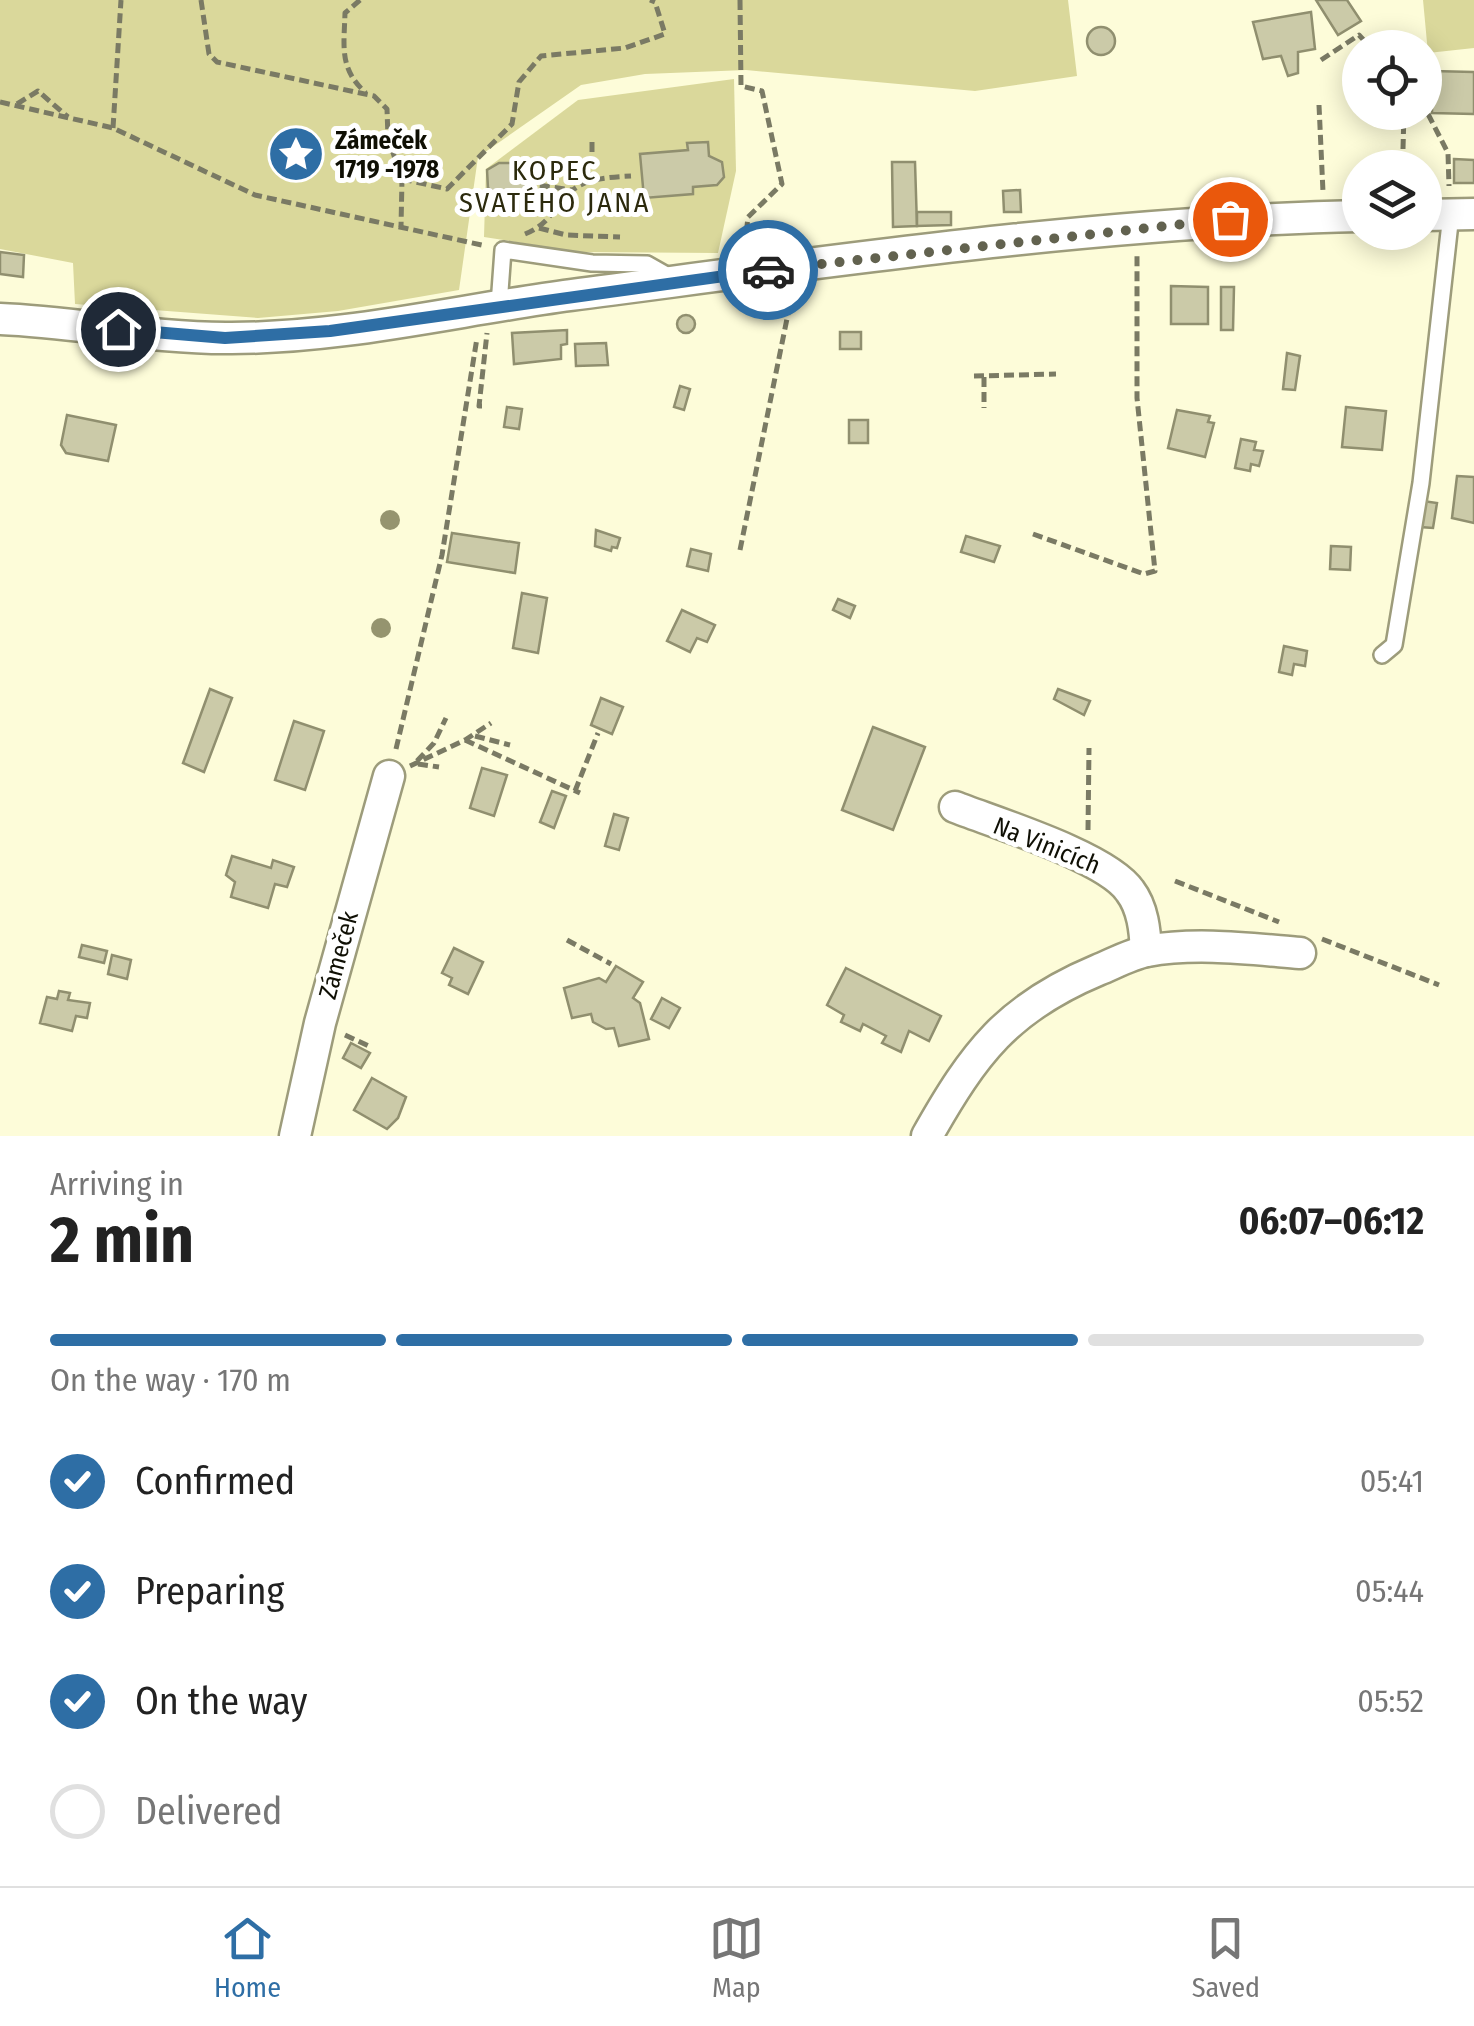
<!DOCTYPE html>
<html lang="en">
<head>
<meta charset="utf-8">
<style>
	:root { --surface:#fff; --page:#f2f2f2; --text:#222; --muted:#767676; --line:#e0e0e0; --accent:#2e6ea5 }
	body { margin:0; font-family:"Fira Sans Condensed",sans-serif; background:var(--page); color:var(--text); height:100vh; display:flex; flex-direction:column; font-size:38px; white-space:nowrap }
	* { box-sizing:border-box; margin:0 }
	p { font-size:32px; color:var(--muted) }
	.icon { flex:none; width:55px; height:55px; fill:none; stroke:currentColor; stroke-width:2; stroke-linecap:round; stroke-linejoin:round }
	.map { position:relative; height:1136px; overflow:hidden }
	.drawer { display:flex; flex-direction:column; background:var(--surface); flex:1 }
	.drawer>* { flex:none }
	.controls { position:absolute; left:1342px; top:30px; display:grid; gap:20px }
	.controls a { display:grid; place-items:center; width:100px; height:100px; border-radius:50%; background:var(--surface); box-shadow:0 5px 25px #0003; font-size:50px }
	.pin { position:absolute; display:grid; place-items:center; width:85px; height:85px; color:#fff; margin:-42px; border:5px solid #fff; border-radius:50%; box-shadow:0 2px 10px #0007 }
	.courier { position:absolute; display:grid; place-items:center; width:100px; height:100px; margin:-50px; border:8px solid #2e6ea5; border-radius:50%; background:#fff; color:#222; box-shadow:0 2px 12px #0007 }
	.summary em { font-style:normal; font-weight:700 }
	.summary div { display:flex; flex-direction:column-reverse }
	.summary { display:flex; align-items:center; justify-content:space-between; height:170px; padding:0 50px }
	h1 { font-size:65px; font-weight:700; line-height:75px }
	.bar { display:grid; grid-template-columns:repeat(4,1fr); gap:15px 10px; align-content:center; height:120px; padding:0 50px }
	.bar i { height:12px; border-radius:8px; background:var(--line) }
	.bar .on { background:var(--accent) }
	.bar p { grid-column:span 4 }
	ol { padding:0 50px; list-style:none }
	li { display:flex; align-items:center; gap:30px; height:110px }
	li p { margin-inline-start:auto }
	li .icon { padding:10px; border-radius:50%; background:var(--accent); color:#fff; stroke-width:4 }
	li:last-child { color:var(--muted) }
	li i { width:55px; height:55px; border:5px solid var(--line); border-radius:50% }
	.dock { display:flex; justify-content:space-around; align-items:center; height:140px; border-top:2px solid var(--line); background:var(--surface); font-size:28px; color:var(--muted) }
	.dock a { display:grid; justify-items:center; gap:5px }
	.dock .on { color:var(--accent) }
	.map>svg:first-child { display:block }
</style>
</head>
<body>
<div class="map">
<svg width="1474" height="1136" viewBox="0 0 1474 1136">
	<rect width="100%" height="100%" fill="#fdfcd9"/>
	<!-- green -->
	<g fill="#dad89b">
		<path d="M 0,0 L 1068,0 L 1077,76 L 975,91 L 746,70 L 645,74 L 581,85 L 478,157 L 459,290 L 338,311 L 258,318 L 75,304 L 73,263 L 0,249 Z"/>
		<path d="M 1423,0 L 1474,0 L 1474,48 L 1428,53 Z"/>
		<path d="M 734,79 L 736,171 L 718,253 L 579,252 L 484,237 L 486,169 L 578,100 Z"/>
	</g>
	<!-- building -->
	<g fill="#cbcaa8" stroke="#908f6f" stroke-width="2.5">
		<path d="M 1316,0 L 1347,0 L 1361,21 L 1338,35 Z"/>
		<path d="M 1311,12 L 1315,49 L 1298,52 L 1298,73 L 1288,76 L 1281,56 L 1263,59 L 1253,22 Z"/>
		<circle cx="1101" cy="41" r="14"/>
		<path d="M 1432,71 L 1474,72 L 1474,114 L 1432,113 Z"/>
		<path d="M 708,142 L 709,156 L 722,162 L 724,177 L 717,185 L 693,187 L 693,194 L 644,198 L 640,154 L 688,150 L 687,143 Z"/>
		<path d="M 1454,159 L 1474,160 L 1474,183 L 1454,183 Z"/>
		<path d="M 892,162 L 915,162 L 917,226 L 893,227 Z"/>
		<path d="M 499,163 L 516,163 L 526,170 L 525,188 L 515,196 L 499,195 L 488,188 L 487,170 Z"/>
		<path d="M 1020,190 L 1021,212 L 1004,212 L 1003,191 Z"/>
		<path d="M 917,212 L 951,212 L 951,225 L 917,226 Z"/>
		<path d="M 0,252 L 24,255 L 23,277 L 0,274 Z"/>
		<path d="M 1171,286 L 1208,287 L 1208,324 L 1171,324 Z"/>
		<path d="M 1221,287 L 1234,287 L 1233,330 L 1221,330 Z"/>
		<circle cx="686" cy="324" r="9"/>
		<path d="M 567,330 L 567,344 L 561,345 L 561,359 L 514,364 L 512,333 Z"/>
		<rect x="840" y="332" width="21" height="17"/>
		<path d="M 606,343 L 608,365 L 576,366 L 575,344 Z"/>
		<path d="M 1287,353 L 1300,356 L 1295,390 L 1283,389 Z"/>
		<path d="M 680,386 L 690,389 L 684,410 L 674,407 Z"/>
		<path d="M 507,407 L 522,409 L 519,429 L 504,427 Z"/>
		<path d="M 1346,407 L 1386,411 L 1382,450 L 1342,447 Z"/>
		<path d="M 1177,410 L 1210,416 L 1208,422 L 1214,423 L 1205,457 L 1168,448 Z"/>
		<path d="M 67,415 L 116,425 L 108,461 L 66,453 L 61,445 Z"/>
		<rect x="849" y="420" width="19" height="23"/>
		<path d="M 1241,439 L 1256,442 L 1254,450 L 1263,451 L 1259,466 L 1251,464 L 1250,471 L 1235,468 Z"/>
		<path d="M 1457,476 L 1474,477 L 1474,523 L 1452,518 Z"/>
		<path d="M 1423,501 L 1437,503 L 1433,528 L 1420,527 Z"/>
		<path d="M 596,530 L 620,538 L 617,548 L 612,547 L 611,551 L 595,546 Z"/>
		<path d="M 452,533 L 519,543 L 515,573 L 447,562 Z"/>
		<path d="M 966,536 L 1000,546 L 994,562 L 961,552 Z"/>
		<path d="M 1331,546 L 1351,547 L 1350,570 L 1330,569 Z"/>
		<path d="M 691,549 L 711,554 L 708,571 L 687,566 Z"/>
		<path d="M 522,593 L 547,598 L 538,653 L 513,648 Z"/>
		<path d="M 838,599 L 855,606 L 850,618 L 833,610 Z"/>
		<path d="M 682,610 L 715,625 L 707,642 L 697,638 L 690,652 L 667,641 Z"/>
		<path d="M 1284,646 L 1307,651 L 1305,666 L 1294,664 L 1292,675 L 1279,672 Z"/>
		<path d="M 210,689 L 232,698 L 204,772 L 183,763 Z"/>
		<path d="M 1058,689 L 1090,701 L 1084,715 L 1054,699 Z"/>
		<path d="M 601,698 L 623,707 L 612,734 L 591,725 Z"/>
		<path d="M 294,721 L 324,731 L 305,790 L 275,780 Z"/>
		<path d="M 873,727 L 925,747 L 893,830 L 842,810 Z"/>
		<path d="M 482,768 L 507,775 L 494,816 L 470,808 Z"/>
		<path d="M 552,791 L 566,796 L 554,828 L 540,822 Z"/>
		<path d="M 614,814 L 628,818 L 619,850 L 605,846 Z"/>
		<path d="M 232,856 L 271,868 L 273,860 L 294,867 L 287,887 L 275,884 L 268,908 L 231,897 L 235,882 L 226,875 Z"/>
		<path d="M 82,945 L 107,951 L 104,963 L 79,957 Z"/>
		<path d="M 454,948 L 483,962 L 468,994 L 449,985 L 452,978 L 442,973 Z"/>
		<path d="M 112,955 L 131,960 L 127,979 L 108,974 Z"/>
		<path d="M 616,966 L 643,982 L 633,998 L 640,1003 L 649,1039 L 619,1046 L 614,1028 L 606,1029 L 593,1022 L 591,1014 L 572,1018 L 564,988 L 599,978 L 606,982 Z"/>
		<path d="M 846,968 L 941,1016 L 929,1041 L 909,1031 L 901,1052 L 882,1043 L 886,1036 L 863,1024 L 860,1031 L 841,1022 L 844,1015 L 827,1005 Z"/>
		<path d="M 59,991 L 70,993 L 68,1000 L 90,1003 L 87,1018 L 76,1016 L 72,1031 L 40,1023 L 47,997 L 57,999 Z"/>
		<path d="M 662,998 L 680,1008 L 669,1028 L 651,1019 Z"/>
		<path d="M 351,1043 L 370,1053 L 361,1068 L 343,1058 Z"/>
		<path d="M 372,1078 L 406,1097 L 398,1118 L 387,1129 L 354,1110 Z"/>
	</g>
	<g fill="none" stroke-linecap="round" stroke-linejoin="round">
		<!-- service casing -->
		<g stroke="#9d9c7b" stroke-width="20">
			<g id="service">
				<path d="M 499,305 L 503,250 L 592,263 L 647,264 L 670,277"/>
				<path d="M 1382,655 L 1394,645 L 1421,483 L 1451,214"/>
			</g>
		</g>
		<!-- minor casing -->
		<g stroke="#9d9c7b" stroke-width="35">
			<g id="minor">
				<path d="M 1425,215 L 1474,214"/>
				<path d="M 0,319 C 75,322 151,338 226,338 C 341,339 457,310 571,295 C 833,261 1096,222 1360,216"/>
				<path d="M 955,807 C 996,823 1107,857 1130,891 C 1143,908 1145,931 1146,951"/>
				<path d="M 295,1136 L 320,1023 L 389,776"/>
				<path d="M 927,1136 C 974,1053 1007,1008 1098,970 C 1113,964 1131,954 1147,951 C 1196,942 1251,949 1300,953"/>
			</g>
		</g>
		<!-- path -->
		<g stroke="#7a7a64" stroke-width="5" stroke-dasharray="10 5" stroke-linecap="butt">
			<path d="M 201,0 L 209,54 L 217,62 L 374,96 L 387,109 L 388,138 L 402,179 L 401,227"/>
			<path d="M 360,0 L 345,13 C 344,47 339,69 366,93"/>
			<path d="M 740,0 L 741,86 L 762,91 L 782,184 L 748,217 L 745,245"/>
			<path d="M 1321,60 L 1359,35 L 1371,48"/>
			<path d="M 0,102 L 113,128 L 255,195 L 486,246"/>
			<path d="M 17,104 L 38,91 L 68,117"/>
			<path d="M 1319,105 L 1323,192"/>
			<path d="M 1428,114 L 1448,153 L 1449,186"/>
			<path d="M 113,128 L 121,0"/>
			<path d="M 1403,149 L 1404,112"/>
			<path d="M 402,179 L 447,189 L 512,124 L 519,82 L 541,56 L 625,48 L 665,34 L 655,2 L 650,0"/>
			<path d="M 592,182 L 592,139"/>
			<path d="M 525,183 L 572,190"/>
			<path d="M 539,228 L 566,235 L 620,237"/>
			<path d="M 525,234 C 554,222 553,204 574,189 C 589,178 613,177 631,176"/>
			<path d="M 974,376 L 1056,374"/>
			<path d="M 984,377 L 984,408"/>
			<path d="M 482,406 L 479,406 L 487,333"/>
			<path d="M 1033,534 L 1144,574 L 1155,571 L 1137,398 L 1137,255"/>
			<path d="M 740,550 L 792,294"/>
			<path d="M 475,736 L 510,745"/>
			<path d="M 465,740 L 580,793"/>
			<path d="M 396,749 L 442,555 L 477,338"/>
			<path d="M 417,761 L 434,743 L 446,718"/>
			<path d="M 418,764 L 439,767"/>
			<path d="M 410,766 L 465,740 L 491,723"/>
			<path d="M 575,791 L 598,733"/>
			<path d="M 1088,830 L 1089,748"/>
			<path d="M 1175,881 L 1279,922"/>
			<path d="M 1322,939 L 1439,985"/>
			<path d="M 567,940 L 611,964"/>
			<path d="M 345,1035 L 371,1047"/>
		</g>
		<!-- service -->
		<use href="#service" stroke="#fff" stroke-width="15"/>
		<!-- minor -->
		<use href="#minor" stroke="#fff" stroke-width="30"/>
	</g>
	<!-- trees -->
	<g fill="#95946f">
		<circle cx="390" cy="520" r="10"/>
		<circle cx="381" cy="628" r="10"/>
	</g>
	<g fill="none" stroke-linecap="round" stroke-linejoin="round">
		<!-- done -->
		<path stroke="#62624f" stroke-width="10" stroke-dasharray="0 18" d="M 768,270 L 1230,219"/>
		<!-- route -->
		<path stroke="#2e6ea5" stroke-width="12" d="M 118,329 L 225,338 L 330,331 L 768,270"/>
	</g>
	<!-- icons -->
	<defs>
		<g id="sight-disc" transform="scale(2.875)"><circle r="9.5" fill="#2e6ea5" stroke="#fff"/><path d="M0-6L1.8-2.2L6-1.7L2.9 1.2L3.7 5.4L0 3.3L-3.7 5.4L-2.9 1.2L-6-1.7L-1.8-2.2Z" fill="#fff"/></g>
	</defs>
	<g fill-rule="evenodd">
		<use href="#sight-disc" x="296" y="154"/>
	</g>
	<g text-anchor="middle" stroke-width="10" stroke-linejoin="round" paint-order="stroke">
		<!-- poi labels -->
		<g font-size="25" font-weight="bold" fill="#0f0f04" stroke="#fff" text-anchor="start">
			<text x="335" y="149">Zámeček<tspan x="335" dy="29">1719 -1978</tspan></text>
		</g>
		<!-- street labels -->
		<g font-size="25" fill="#0f0f04" stroke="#fff">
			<text transform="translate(1047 845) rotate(22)" y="9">Na Vinicích</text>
			<text transform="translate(338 955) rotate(-75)" y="9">Zámeček</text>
		</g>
		<!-- neighbourhood labels -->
		<g font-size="28" letter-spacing="2.5" fill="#2c2a0d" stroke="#fff">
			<text x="555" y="180">KOPEC<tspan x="555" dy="32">SVATÉHO JANA</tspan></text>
		</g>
	</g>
</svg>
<div class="controls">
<a><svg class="icon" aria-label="locate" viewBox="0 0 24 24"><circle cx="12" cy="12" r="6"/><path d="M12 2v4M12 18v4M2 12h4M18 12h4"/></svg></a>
<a><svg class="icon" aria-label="layers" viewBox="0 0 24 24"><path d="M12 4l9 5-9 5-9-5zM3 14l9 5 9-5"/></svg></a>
</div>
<div class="pin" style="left:1230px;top:219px;background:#ea580c"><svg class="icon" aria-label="bag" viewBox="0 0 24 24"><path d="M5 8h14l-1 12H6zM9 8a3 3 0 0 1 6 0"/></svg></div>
<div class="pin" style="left:118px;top:329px;background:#1f2937"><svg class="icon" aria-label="home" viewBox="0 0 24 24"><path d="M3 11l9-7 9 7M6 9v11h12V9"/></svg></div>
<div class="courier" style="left:768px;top:270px"><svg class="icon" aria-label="car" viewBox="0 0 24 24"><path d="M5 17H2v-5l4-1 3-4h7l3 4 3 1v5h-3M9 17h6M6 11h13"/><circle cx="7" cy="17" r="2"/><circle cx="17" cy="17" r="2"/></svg></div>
</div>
<section class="drawer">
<div class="summary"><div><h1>2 min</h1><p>Arriving in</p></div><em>06:07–06:12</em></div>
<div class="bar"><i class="on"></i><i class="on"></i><i class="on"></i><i></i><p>On the way · 170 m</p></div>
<ol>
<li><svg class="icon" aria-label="check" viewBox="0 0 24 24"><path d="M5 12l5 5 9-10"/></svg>Confirmed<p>05:41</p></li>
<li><svg class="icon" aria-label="check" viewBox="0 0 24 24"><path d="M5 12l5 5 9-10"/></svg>Preparing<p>05:44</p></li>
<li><svg class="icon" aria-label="check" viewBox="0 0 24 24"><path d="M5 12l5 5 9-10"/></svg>On the way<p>05:52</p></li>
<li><i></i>Delivered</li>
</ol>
</section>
<nav class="dock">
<a class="on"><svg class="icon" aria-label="home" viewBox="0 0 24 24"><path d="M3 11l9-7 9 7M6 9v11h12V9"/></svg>Home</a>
<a><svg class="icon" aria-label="map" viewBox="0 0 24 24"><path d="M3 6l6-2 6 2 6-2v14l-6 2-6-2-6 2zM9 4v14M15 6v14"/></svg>Map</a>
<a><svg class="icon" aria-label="saved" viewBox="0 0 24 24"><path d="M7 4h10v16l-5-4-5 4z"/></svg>Saved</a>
</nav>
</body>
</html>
